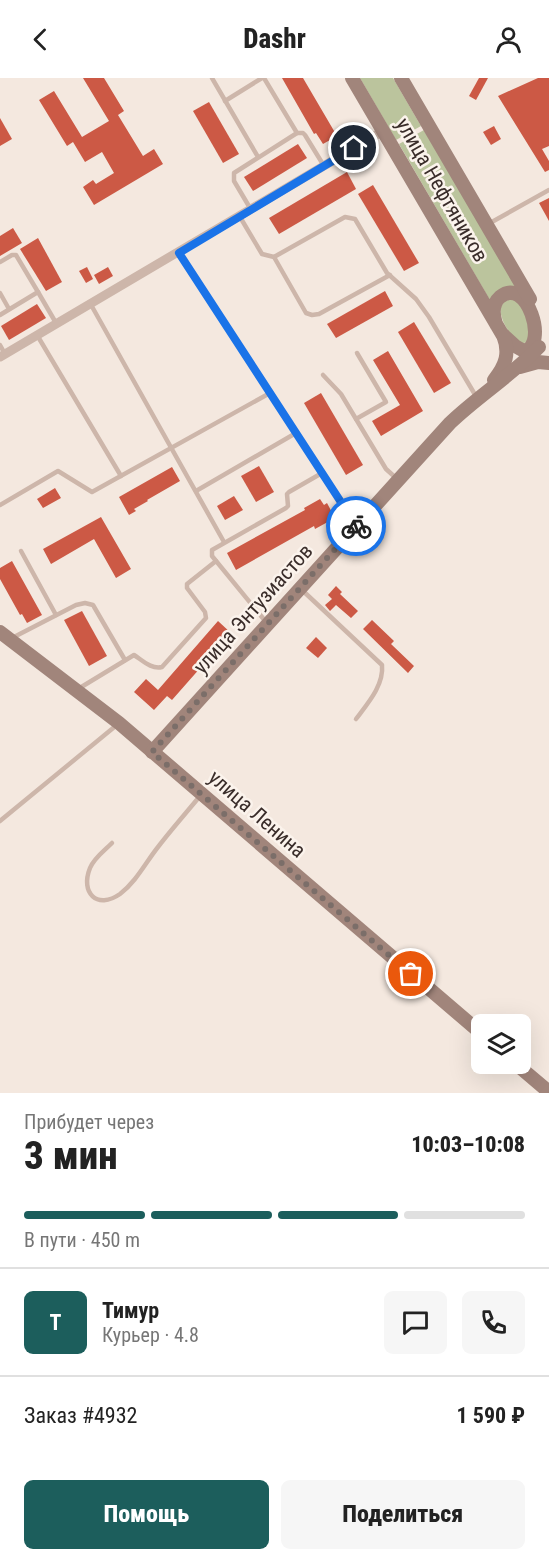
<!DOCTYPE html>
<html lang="ru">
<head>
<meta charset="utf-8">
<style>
	:root { --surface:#fff; --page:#f6f6f6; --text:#222; --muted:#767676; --line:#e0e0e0; --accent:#1c5e5c }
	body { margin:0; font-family:"Roboto Condensed",sans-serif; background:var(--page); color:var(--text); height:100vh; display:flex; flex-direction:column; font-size:22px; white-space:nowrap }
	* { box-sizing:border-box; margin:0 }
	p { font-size:20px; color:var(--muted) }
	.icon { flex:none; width:33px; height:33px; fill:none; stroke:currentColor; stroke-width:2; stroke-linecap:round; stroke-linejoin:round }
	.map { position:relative; height:1015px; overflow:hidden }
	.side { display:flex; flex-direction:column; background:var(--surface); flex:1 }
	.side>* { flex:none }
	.tools { position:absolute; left:471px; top:936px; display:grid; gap:12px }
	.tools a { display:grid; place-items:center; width:60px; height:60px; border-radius:9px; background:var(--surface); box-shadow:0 6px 24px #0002; font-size:30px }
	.pin { position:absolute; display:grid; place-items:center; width:51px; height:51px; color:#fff; margin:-26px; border:3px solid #fff; border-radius:50%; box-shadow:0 2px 6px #0007 }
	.courier { position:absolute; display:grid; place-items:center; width:60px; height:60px; margin:-30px; border:4px solid #1a73e8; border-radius:50%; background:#fff; color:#222; box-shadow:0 2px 8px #0007 }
	.summary em { font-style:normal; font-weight:800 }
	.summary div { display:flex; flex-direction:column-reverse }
	.summary { display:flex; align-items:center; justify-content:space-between; height:102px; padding:0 24px }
	h1 { font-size:39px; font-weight:800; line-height:45px }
	.bar { display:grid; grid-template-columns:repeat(4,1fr); gap:9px 6px; align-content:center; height:72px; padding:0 24px }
	.bar i { height:8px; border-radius:4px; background:var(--line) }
	.bar .current { background:var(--accent) }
	.bar p { grid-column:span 4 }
	.line { display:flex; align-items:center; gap:15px; padding:0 24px; border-top:2px solid var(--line) }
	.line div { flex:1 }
	.round { display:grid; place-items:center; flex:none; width:63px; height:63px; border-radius:9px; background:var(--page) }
	.primary-button { display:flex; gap:12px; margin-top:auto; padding:12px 24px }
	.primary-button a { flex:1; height:69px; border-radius:9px; background:var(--accent); color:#fff; font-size:24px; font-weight:800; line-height:69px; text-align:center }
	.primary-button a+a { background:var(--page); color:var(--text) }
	header { display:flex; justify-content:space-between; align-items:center; height:78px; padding:0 24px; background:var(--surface); font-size:27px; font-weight:800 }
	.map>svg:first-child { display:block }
</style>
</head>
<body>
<header><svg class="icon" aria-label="back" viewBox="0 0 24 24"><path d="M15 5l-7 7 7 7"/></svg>Dashr<svg class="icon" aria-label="person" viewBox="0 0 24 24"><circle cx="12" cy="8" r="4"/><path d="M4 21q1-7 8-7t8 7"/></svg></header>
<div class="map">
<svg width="549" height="1015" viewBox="0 0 549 1015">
	<rect width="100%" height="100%" fill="#f4e8df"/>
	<!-- green -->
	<g fill="#bbc49d">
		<path d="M 360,0 L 393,0 L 421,48 L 396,62 Z"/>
		<path d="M 424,52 L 517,210 L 491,224 L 399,66 Z"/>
		<path d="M 518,219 L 539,261 L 520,266 C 509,255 501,245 500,229 L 505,223 Z"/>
	</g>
	<!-- building -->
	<g fill="#cc5945">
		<path d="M 83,0 L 104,0 L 124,33 L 118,37 L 143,78 L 154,71 L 163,86 L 94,127 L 83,109 L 93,102 L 96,106 L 114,95 L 102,74 L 85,84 L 73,64 L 67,68 L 39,22 L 54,13 L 82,59 L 109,43 Z"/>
		<path d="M 282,0 L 303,0 L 337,58 L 323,66 L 316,55 L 314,56 Z"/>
		<path d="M 479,0 L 488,0 L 476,22 L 469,18 Z"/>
		<path d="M 538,0 L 549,0 L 549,68 L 542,71 L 549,83 L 549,92 L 545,94 L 498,18 Z"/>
		<path d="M 209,24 L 239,76 L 223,85 L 193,33 Z"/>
		<path d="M 0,40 L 12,61 L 0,68 Z"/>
		<path d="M 494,48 L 501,61 L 491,67 L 483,54 Z"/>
		<path d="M 298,66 L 307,80 L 253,113 L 244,99 Z"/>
		<path d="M 347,94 L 356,111 L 279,156 L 269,140 Z"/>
		<path d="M 373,107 L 419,185 L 404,193 L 358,116 Z"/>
		<path d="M 549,120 L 549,143 L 539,125 Z"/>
		<path d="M 13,150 L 22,165 L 0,178 L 0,158 Z"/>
		<path d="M 38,160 L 62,204 L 46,213 L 20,171 Z"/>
		<path d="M 87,189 L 93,201 L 86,205 L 79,193 Z"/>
		<path d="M 108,189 L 113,198 L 99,206 L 94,197 Z"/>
		<path d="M 385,213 L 393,228 L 336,260 L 327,246 Z"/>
		<path d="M 37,226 L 46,240 L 9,262 L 1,248 Z"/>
		<path d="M 414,244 L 451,305 L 434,315 L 398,254 Z"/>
		<path d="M 388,273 L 423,333 L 381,358 L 372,343 L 400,327 L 373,282 Z"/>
		<path d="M 321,315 L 363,387 L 346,397 L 304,325 Z"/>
		<path d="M 259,388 L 274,414 L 256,424 L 241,398 Z"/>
		<path d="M 172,389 L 180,403 L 147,422 L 148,423 L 134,431 L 136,433 L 129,437 L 119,419 Z"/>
		<path d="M 55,410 L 61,420 L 43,430 L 37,421 Z"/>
		<path d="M 234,418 L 243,432 L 225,442 L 217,428 Z"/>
		<path d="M 320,421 L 324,427 L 327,425 L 335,440 L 315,451 L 314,448 L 236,492 L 227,475 L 305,432 L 304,430 Z"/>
		<path d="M 101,439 L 131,491 L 116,500 L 94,461 L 51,486 L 43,471 Z"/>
		<path d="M 12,483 L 42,537 L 27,545 L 22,536 L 20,537 L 0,501 L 0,490 Z"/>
		<path d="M 336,508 L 342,514 L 340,516 L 358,533 L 351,540 L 336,527 L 330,533 L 325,527 L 332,521 L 328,517 Z"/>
		<path d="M 82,533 L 107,578 L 89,588 L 64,542 Z"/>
		<path d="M 372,542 L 394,563 L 391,566 L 414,588 L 408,595 L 363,551 Z"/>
		<path d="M 218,543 L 231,555 L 172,622 L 167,618 L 154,632 L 134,614 L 146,601 L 158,612 Z"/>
		<path d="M 316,559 L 327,570 L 318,580 L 306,570 Z"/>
	</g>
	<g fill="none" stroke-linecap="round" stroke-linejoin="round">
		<!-- lane -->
		<g stroke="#cdb6aa" stroke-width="4.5">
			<path d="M 212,0 L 258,79"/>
			<path d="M 264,0 L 297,55 L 303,55 L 305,57 L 324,88"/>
			<path d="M 225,23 L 262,0"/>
			<path d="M 250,130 L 234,103 L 234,95 L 297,55"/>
			<path d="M 240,139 L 262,176 L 274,179 L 345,139 L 355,141 L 387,195 L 416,221 L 429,239 L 477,320"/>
			<path d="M 490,145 L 549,112"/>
			<path d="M 179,175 L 350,438 L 357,445"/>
			<path d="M 274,179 L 306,235 L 312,237 L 319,236 L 390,197"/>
			<path d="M 0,184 L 12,177 L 16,177 L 38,214"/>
			<path d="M 0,215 L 9,231"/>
			<path d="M 90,225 L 224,464"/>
			<path d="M 0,237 L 38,214 L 56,245"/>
			<path d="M 37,257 L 121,398"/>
			<path d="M 0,267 L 5,276"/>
			<path d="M 323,297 L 341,316 L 386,391 L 396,400"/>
			<path d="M 356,341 L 386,324 L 357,275"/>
			<path d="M 196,413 L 296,355"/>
			<path d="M 0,427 L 58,393 L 92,414 L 270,315"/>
			<path d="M 21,473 L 56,537"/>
			<path d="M 302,512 L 382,587 C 384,607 368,625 356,641"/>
			<path d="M 266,544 L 212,478 L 212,472 L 286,430 L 288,428 L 287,416 L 289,414 L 322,395"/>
			<path d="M 12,560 L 76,527 L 85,525 L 93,527 L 125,582"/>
			<path d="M 78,611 L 134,577 C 142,582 152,592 162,589 L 206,540 L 205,534 L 187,510 L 187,506 L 216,483"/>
			<path d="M 0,743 L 118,646"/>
			<path d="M 112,765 C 104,773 94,780 90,790 C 80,815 97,832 120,816 C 136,804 146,784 158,769 C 171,752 186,735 200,718"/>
		</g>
		<!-- street -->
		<path stroke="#cdb6aa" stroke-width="9" d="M 0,279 L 383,53"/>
		<!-- secondary -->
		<g stroke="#a1857b" stroke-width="14">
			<path d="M 352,0 L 502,256 L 515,268 L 524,273 C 549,268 527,197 500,219 C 492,226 493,237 496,246"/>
			<path d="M 401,0 L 530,221"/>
			<path d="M 520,289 L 538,284 L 549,285"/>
			<path d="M 494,302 C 506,287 510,275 503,257"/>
			<path d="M 0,554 L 119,645 L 482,956"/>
			<path d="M 152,674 L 450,345 C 478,318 512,297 539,269"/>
			<path d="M 516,986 L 549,1014"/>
		</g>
	</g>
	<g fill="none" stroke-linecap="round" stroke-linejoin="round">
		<!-- done -->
		<path stroke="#7b6e69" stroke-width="6" stroke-dasharray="0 10.8" d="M 356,448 L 152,674 L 411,896"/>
		<!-- route -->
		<path stroke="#1a73e8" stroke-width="8" d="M 354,70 L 179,175 L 350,438 L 358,446 L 356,448"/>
	</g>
	<g text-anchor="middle" stroke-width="5" stroke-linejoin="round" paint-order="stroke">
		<!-- street labels -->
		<g font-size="21" fill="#3a2d2a" stroke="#fbf3ec">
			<text transform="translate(442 112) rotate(60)" y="7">улица Нефтяников</text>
			<text transform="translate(253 531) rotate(-48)" y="7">улица Энтузиастов</text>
			<text transform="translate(257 736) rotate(41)" y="7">улица Ленина</text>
		</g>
	</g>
</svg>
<div class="tools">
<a><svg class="icon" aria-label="layers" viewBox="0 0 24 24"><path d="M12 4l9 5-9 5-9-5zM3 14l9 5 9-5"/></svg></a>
</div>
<div class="pin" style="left:411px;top:896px;background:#ea580c"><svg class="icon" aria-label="bag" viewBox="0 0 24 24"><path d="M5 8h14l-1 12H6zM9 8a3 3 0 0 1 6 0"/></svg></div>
<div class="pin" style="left:354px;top:70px;background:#1f2937"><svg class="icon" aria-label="home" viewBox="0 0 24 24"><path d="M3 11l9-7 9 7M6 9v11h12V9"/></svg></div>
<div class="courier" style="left:356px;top:448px"><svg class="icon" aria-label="bike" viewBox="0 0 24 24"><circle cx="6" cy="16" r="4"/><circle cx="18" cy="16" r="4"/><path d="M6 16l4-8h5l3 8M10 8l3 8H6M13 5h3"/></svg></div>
</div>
<section class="side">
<div class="summary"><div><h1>3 мин</h1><p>Прибудет через</p></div><em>10:03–10:08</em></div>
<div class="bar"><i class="current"></i><i class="current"></i><i class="current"></i><i></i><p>В пути · 450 m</p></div>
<div class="line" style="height:108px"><b class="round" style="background:var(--accent);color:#fff">Т</b><div><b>Тимур</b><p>Курьер · 4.8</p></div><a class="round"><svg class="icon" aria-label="chat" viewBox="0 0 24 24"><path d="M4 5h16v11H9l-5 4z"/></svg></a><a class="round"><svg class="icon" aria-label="phone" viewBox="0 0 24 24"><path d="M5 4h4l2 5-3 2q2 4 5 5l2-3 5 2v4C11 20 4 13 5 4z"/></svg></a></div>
<div class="line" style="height:78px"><div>Заказ #4932</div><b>1 590 ₽</b></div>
<div class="primary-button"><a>Помощь</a><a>Поделиться</a></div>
</section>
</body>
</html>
